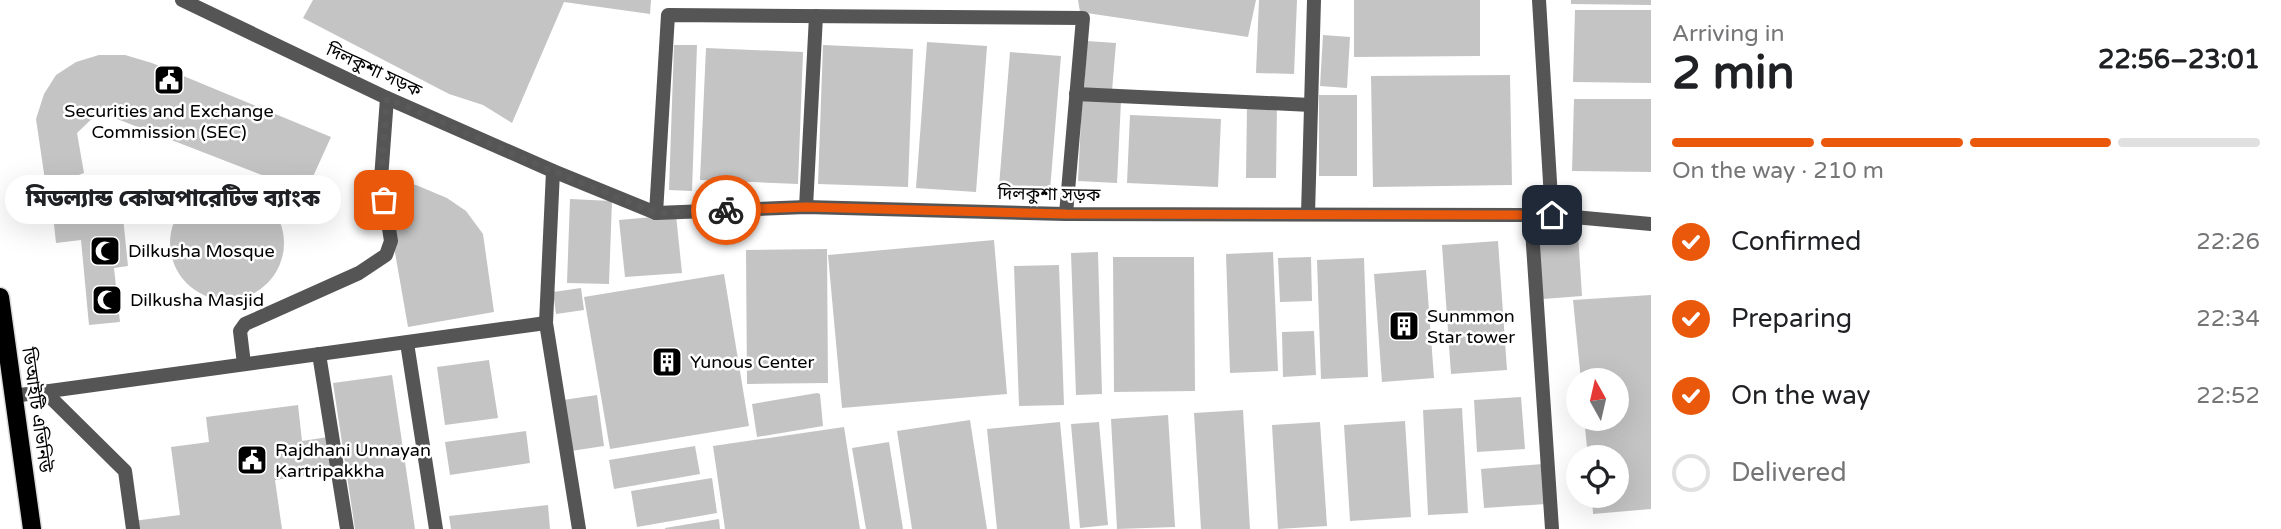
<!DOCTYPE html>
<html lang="en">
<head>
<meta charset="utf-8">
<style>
	:root { --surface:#fff; --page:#f2f2f2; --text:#202124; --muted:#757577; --line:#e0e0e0; --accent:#ea580c }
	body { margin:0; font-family:"Varela Round","Noto Sans Bengali",sans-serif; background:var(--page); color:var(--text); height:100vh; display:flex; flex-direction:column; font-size:26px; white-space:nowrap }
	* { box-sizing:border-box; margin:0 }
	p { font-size:23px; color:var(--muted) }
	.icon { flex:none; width:38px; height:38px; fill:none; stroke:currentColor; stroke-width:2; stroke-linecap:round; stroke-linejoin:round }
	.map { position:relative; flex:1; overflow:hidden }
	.panel { display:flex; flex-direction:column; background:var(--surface); width:630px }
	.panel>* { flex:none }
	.needle { width:46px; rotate:352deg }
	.controls { position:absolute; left:1566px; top:368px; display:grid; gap:14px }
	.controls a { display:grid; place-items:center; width:63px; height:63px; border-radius:50%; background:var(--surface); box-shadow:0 7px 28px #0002; font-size:35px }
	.pin { position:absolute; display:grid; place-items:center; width:60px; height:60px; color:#fff; margin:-30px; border-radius:14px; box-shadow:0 4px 10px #0006 }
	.courier { position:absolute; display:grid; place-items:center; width:70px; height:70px; margin:-35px; border:5px solid #ea580c; border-radius:50%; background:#fff; color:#222; box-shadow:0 2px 9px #0007 }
	.bubble { position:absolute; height:49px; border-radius:24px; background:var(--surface); box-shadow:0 7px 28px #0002; font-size:23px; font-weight:800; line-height:49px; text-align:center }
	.headline em { font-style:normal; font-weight:800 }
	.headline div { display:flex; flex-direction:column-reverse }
	.headline { display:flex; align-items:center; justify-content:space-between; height:119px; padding:0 21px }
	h1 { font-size:46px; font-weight:800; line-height:52px }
	.bar { display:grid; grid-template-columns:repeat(4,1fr); gap:10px 7px; align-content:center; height:84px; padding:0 21px }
	.bar i { height:9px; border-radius:5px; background:var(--line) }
	.bar .current { background:var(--accent) }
	.bar p { grid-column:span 4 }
	ol { padding:0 21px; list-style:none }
	li { display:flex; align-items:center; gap:21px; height:77px }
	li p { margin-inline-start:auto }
	li .icon { padding:7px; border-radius:50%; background:var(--accent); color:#fff; stroke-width:4 }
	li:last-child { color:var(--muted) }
	li i { width:38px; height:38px; border:4px solid var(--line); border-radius:50% }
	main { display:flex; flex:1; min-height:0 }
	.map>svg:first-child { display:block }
</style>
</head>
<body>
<main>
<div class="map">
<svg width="1651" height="529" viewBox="0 0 1651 529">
	<rect width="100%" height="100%" fill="#fff"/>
	<!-- building -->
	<g fill="#c4c4c4">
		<path d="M 313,0 L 651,0 L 650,14 L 564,2 L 512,123 L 483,105 L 449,94 L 303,18 Z"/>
		<path d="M 1078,0 L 1256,0 L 1248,37 L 1080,12 Z"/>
		<path d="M 1259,0 L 1297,0 L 1294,74 L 1256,73 Z"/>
		<path d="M 1354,0 L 1480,0 L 1480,56 L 1354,57 Z"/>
		<path d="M 1571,0 L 1651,0 L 1651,5 L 1571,4 Z"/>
		<path d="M 1575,10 L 1651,10 L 1651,83 L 1573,82 Z"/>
		<path d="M 1323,35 L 1350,37 L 1347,88 L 1320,86 Z"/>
		<path d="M 1087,41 L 1116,43 L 1112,91 L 1084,89 Z"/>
		<path d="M 927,42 L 987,46 L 976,192 L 916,188 Z"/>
		<path d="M 674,45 L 697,45 L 692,191 L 669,190 Z"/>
		<path d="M 823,45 L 913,49 L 908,187 L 818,184 Z"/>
		<path d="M 706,48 L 803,52 L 798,184 L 700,180 Z"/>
		<path d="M 1010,52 L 1061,56 L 1050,190 L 999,186 Z"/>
		<path d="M 99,55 L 125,55 L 152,63 L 331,137 L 306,192 L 99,112 L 77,133 L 84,173 L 46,187 L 36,119 L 44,94 L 56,75 L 76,62 Z"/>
		<path d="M 1510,75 L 1512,185 L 1373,187 L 1371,76 Z"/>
		<rect x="1319" y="95" width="38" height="81"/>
		<path d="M 1082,99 L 1121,101 L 1117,183 L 1078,181 Z"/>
		<path d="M 1574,99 L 1651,99 L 1651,172 L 1572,171 Z"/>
		<path d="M 1247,104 L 1277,104 L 1276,178 L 1246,178 Z"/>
		<path d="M 1130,115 L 1221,119 L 1218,187 L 1127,183 Z"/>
		<path d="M 382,178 L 416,185 L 447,198 L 466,211 L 483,234 L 494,312 L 408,327 Z"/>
		<circle cx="227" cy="243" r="57"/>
		<path d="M 81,192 L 85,222 L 123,217 L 128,266 L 114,268 L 120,322 L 89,325 L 81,240 L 56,243 L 51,196 Z"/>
		<path d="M 570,199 L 612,201 L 609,284 L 567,283 Z"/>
		<path d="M 676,215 L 682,273 L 625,277 L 619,220 Z"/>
		<path d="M 1578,233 L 1582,296 L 1543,299 L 1538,236 Z"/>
		<path d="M 994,240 L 1007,394 L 842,408 L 828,255 Z"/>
		<path d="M 1498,241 L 1507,370 L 1451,374 L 1442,245 Z"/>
		<path d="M 827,249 L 828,383 L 747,384 L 746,250 Z"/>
		<path d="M 1098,252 L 1102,394 L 1076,395 L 1071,253 Z"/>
		<path d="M 1273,252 L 1278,371 L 1230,373 L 1226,254 Z"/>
		<path d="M 1113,257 L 1194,257 L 1195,391 L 1114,392 Z"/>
		<path d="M 1311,257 L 1312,301 L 1280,302 L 1278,258 Z"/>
		<path d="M 1364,258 L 1368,377 L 1321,379 L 1317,260 Z"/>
		<path d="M 1059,265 L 1064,405 L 1019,406 L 1014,266 Z"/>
		<path d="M 1426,270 L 1434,378 L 1382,382 L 1374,274 Z"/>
		<path d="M 724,274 L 749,426 L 610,449 L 584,297 Z"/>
		<path d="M 581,288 L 584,310 L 556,314 L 553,292 Z"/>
		<path d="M 1651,295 L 1651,509 L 1593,514 L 1592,495 L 1617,495 L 1617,457 L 1588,457 L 1584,418 L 1617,418 L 1617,380 L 1581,380 L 1573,300 Z"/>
		<path d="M 1314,331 L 1316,375 L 1283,377 L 1282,332 Z"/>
		<path d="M 489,360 L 498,418 L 445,425 L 437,367 Z"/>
		<path d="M 392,375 L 415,529 L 355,529 L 333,383 Z"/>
		<path d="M 817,393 L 820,394 L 823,426 L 757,437 L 752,404 Z"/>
		<path d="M 597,395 L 604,446 L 571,451 L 563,400 Z"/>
		<path d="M 1521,397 L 1525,449 L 1477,452 L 1474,400 Z"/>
		<path d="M 298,405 L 302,441 L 328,437 L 332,472 L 275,480 L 282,529 L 134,529 L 133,521 L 180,515 L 171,447 L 209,442 L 206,417 Z"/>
		<path d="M 1462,408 L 1468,513 L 1428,515 L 1423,410 Z"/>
		<path d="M 1243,410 L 1250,529 L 1201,529 L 1194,413 Z"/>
		<path d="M 1168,415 L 1175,527 L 1117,529 L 1111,419 Z"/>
		<path d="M 970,420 L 987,529 L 912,529 L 897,431 Z"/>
		<path d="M 1405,421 L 1411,517 L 1350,521 L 1344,425 Z"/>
		<path d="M 1060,422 L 1070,529 L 997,529 L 987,429 Z"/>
		<path d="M 1099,422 L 1108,525 L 1080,528 L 1071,424 Z"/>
		<path d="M 1320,422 L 1327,526 L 1278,529 L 1272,425 Z"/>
		<path d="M 844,427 L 860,529 L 725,529 L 713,446 Z"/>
		<path d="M 526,431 L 530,463 L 450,475 L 445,442 Z"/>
		<path d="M 889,442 L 903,529 L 866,529 L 852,448 Z"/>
		<path d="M 695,446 L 700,474 L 614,489 L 609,460 Z"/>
		<path d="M 1543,464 L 1546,504 L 1484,508 L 1481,469 Z"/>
		<path d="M 712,478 L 717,513 L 637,527 L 631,491 Z"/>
		<path d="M 548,505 L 550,529 L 451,529 L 449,516 Z"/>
		<path d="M 719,519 L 720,529 L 665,529 L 665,528 Z"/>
	</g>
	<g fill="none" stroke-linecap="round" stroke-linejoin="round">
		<!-- primary casing -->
		<g stroke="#dbdbdb" stroke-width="21">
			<path id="primary" d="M 0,297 L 32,529"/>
		</g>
		<!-- service -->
		<g stroke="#555" stroke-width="14">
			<path d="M 1531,215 L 1552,529"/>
			<path d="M 244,364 L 240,331 L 245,324 L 359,273 L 386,255 L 391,241 L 381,179 L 387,98"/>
			<path d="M 44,391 L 125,471 L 133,529"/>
		</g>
		<!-- minor -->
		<g stroke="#555" stroke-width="14">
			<path d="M 1539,0 L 1552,215"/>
			<path d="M 1076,94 L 1311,105"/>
			<path d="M 553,171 L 546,323 L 579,529"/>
			<path d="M 806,207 L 816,16"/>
			<path d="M 656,213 L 668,15 L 1083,18 L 1066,214"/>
			<path d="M 1308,214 L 1314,0"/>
			<path d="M 407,343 L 436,529"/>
			<path d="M 319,354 L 347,529"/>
			<path d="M 13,396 L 546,323"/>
		</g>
		<!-- tertiary -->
		<path stroke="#555" stroke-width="14" d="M 182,0 L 387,98 L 553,171 L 656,213 L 806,207 L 1066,214 L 1552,215 L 1651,224"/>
		<!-- primary -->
		<use href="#primary" stroke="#000" stroke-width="18"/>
	</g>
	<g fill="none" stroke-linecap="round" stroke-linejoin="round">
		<!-- done -->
		<path stroke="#595959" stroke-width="7" stroke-dasharray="0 12.6" d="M 384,200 L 381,179 L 387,98 L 552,171 L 656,213 L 726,210"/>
		<!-- route -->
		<path stroke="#ea580c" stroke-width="9" d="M 726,210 L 806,207 L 1066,214 L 1552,215"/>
	</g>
	<!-- icons -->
	<defs>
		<g id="civic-square" transform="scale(1.575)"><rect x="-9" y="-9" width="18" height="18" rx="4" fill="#000" stroke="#fff"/><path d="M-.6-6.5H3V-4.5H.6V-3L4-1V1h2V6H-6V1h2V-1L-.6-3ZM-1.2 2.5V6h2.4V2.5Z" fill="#fff"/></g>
		<g id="mosque-square" transform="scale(1.575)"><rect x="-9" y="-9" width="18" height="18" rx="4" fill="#000" stroke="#fff"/><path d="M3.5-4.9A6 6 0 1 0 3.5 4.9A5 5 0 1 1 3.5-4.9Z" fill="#fff"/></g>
		<g id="building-square" transform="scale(1.575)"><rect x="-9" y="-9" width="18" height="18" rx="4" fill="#000" stroke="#fff"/><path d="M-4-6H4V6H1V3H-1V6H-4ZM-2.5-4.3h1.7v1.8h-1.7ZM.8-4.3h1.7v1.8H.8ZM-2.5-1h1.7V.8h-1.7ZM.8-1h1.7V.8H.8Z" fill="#fff"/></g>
	</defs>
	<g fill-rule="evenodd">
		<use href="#civic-square" x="169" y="80"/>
		<use href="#mosque-square" x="105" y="251"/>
		<use href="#mosque-square" x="107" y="300"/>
		<use href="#building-square" x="1404" y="326"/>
		<use href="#building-square" x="667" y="362"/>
		<use href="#civic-square" x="252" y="460"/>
	</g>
	<g text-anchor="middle" stroke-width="5" stroke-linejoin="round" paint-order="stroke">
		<!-- street labels -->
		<g font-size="18" fill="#000" stroke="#fff">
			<text transform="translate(374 70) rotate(25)" y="6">দিলকুশা সড়ক</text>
			<text transform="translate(1049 194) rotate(1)" y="6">দিলকুশা সড়ক</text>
			<text transform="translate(37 410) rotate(82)" y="6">ডিআইটি এভিনিউ</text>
		</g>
		<!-- poi labels -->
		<g font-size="18" fill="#000" stroke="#fff" text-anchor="start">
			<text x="169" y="117" text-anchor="middle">Securities and Exchange<tspan x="169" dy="21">Commission (SEC)</tspan></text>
			<text x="128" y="257">Dilkusha Mosque</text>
			<text x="130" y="306">Dilkusha Masjid</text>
			<text x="1427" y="322">Sunmmon<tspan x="1427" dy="21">Star tower</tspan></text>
			<text x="690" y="368">Yunous Center</text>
			<text x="275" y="456">Rajdhani Unnayan<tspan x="275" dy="21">Kartripakkha</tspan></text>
		</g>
	</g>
</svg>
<div class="controls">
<a><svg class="needle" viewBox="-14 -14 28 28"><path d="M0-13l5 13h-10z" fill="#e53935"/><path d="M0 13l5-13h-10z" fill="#757577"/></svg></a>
<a><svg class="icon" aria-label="locate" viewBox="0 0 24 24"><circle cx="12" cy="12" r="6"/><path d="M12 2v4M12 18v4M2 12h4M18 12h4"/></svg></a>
</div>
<div class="pin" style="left:384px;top:200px;background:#ea580c"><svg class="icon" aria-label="bag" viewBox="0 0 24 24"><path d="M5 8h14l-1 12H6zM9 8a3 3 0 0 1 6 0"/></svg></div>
<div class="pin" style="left:1552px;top:215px;background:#1f2937"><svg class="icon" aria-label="home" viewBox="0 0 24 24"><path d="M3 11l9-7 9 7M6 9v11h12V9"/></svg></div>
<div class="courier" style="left:726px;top:210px"><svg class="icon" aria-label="bike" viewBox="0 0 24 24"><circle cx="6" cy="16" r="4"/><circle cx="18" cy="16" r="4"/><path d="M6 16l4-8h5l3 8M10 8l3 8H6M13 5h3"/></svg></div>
<div class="bubble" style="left:5px;top:175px;width:336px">মিডল্যান্ড কোঅপারেটিভ ব্যাংক</div>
</div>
<section class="panel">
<div class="headline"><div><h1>2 min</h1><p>Arriving in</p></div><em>22:56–23:01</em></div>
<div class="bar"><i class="current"></i><i class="current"></i><i class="current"></i><i></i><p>On the way · 210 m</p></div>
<ol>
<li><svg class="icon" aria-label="check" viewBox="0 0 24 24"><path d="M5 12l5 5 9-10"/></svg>Confirmed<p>22:26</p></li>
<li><svg class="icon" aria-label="check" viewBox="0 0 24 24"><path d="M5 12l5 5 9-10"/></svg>Preparing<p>22:34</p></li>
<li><svg class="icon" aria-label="check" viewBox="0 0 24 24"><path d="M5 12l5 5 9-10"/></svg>On the way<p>22:52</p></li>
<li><i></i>Delivered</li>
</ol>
</section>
</main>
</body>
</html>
